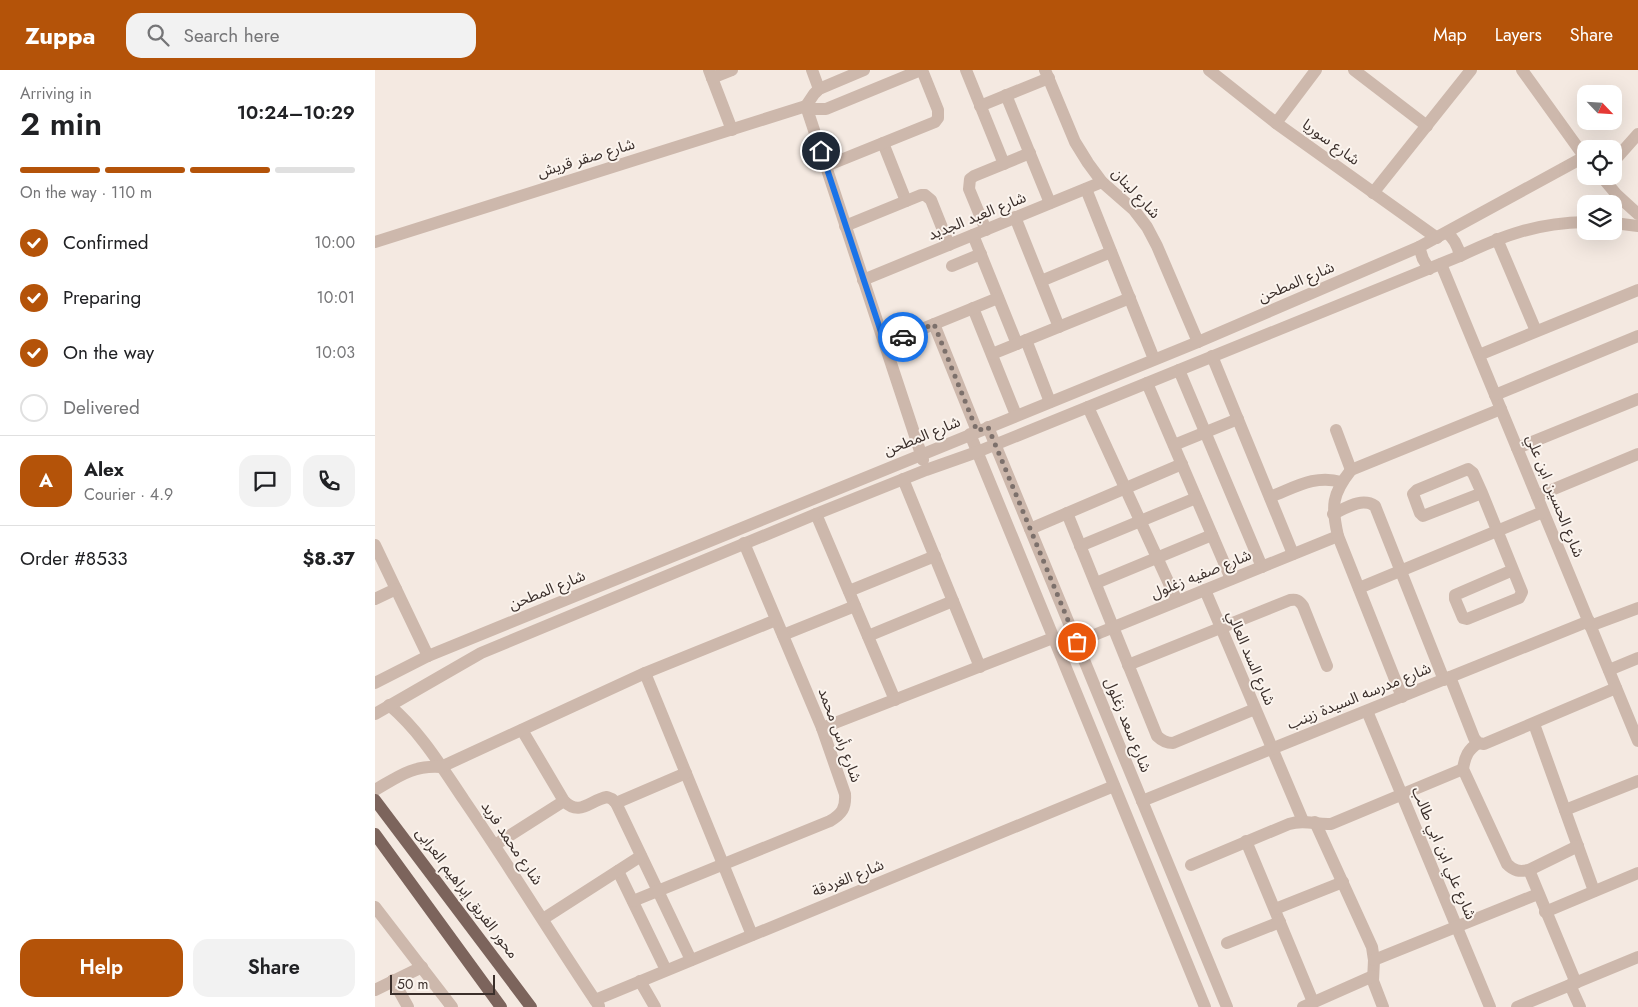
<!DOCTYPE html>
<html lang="en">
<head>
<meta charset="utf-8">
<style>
	:root { --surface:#fff; --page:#f2f2f2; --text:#202124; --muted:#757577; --line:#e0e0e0; --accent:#b45309 }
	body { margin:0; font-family:Jost,"Noto Sans Arabic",sans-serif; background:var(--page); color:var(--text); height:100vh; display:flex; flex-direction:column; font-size:19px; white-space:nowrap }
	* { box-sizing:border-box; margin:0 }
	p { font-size:16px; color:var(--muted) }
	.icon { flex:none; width:28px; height:28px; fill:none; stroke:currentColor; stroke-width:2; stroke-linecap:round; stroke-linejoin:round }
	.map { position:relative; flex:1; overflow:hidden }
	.details { display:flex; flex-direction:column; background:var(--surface); width:375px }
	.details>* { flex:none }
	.needle { width:32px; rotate:115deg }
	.controls { position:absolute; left:1202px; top:15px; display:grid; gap:10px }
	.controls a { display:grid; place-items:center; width:45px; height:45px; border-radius:10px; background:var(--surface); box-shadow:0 5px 20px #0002; font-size:25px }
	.scale { position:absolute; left:15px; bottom:12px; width:105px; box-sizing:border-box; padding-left:5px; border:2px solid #3b2f2b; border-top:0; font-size:14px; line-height:18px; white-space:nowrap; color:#3b2f2b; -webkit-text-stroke:4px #fbf4ee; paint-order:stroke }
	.pin { position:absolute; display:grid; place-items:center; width:42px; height:42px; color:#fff; margin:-21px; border:2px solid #fff; border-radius:50%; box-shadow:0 1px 5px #0007 }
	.courier { position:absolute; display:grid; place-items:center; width:50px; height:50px; margin:-25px; border:4px solid #1a73e8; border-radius:50%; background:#fff; color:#222; box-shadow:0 1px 6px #0007 }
	.head em { font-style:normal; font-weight:600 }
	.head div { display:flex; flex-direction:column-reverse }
	.head { display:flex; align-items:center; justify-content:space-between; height:85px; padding:0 20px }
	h1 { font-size:32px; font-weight:600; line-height:38px }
	.bar { display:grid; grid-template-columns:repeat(4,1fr); gap:8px 5px; align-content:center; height:60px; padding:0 20px }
	.bar i { height:6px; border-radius:4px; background:var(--line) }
	.bar .selected { background:var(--accent) }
	.bar p { grid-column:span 4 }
	.line { display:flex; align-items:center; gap:12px; padding:0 20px; border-top:1px solid var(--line) }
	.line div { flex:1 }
	.round { display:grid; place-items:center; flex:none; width:52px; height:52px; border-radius:15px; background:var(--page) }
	ol { padding:0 20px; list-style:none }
	li { display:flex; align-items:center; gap:15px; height:55px }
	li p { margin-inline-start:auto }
	li .icon { padding:5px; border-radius:50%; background:var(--accent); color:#fff; stroke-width:4 }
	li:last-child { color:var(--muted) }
	li i { width:28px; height:28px; border:2px solid var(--line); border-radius:50% }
	.primary-button { display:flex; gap:10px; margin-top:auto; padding:10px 20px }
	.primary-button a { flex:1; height:58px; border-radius:15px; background:var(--accent); color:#fff; font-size:20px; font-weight:600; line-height:58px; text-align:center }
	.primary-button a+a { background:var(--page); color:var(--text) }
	header { display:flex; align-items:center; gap:30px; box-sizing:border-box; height:70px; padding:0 25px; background:var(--accent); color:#fff }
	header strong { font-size:24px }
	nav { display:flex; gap:28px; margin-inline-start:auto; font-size:18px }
	.search { width:350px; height:45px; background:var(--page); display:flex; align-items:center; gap:12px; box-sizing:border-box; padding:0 18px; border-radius:15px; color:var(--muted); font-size:19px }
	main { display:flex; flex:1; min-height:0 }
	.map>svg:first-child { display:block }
</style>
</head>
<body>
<header>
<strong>Zuppa</strong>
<div class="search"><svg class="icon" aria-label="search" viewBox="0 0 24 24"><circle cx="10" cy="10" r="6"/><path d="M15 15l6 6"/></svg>Search here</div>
<nav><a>Map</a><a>Layers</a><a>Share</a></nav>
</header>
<main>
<section class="details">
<div class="head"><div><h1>2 min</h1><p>Arriving in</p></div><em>10:24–10:29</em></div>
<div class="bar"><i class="selected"></i><i class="selected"></i><i class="selected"></i><i></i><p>On the way · 110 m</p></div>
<ol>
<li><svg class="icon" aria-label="check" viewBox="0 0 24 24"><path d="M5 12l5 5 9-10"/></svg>Confirmed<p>10:00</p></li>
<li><svg class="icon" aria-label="check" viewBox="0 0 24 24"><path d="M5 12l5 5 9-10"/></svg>Preparing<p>10:01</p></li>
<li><svg class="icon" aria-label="check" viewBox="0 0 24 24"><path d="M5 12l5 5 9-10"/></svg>On the way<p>10:03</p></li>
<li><i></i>Delivered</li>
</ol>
<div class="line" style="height:90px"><b class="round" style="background:var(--accent);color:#fff">A</b><div><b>Alex</b><p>Courier · 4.9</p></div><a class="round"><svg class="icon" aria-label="chat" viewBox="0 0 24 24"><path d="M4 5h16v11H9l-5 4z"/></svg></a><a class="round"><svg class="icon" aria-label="phone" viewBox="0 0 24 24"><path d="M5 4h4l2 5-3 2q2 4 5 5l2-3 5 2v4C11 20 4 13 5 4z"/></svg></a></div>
<div class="line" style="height:65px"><div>Order #8533</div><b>$8.37</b></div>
<div class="primary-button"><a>Help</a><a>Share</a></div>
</section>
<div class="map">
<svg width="1263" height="937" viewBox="0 0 1263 937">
	<rect width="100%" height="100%" fill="#f4e9e1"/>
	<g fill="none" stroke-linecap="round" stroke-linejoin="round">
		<!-- minor -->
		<g stroke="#cdb8ac" stroke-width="12">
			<path d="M 334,0 L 357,60"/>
			<path d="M 437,0 L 444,19"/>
			<path d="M 591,0 L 629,94"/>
			<path d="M 670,0 L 700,72 L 713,93 L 727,112 L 759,140 L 772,157 L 782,176 L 823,272"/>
			<path d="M 834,0 L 901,53 L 1062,168"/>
			<path d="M 979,0 L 1052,56"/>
			<path d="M 1147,0 L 1211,89"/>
			<path d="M 337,8 L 357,0"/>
			<path d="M 631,25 L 675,133"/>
			<path d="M 431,36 L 548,390"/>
			<path d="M 431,36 L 439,24 L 444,19 L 489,0"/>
			<path d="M 605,36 L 674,8"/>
			<path d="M 901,53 L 941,0"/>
			<path d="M 508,73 L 531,131"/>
			<path d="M 1239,91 L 1263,64"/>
			<path d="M 451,96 L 560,52 L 563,48 L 563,40 L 547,0"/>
			<path d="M 1226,106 L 1242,125 L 1263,144"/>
			<path d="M 711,119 L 779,289"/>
			<path d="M 998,123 L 1096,0"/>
			<path d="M 640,147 L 684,257"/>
			<path d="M 1239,153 L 1263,156"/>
			<path d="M 470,156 L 546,125 L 550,125 L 556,130 L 574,175"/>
			<path d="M 611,160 L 594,119 L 595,109 L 599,106 L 655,83"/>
			<path d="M 1072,163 C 1080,169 1083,176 1085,186"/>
			<path d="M 598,165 L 642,274"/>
			<path d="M 1122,169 L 1161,261"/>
			<path d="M 0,172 L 431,36 L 438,39 L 451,39 L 546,0"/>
			<path d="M 1044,177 L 1048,189 L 1054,199"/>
			<path d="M 1066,194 L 1263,671"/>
			<path d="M 577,196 L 606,184"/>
			<path d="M 488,210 L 727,112"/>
			<path d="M 666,211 L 736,182"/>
			<path d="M 598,238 L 641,345"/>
			<path d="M 559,254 L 602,361"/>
			<path d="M 651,270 L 675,332"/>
			<path d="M 510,274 L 623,228"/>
			<path d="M 617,284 L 755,228"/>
			<path d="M 1104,285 L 1263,220"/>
			<path d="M 837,286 L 918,484"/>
			<path d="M 804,300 L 887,497"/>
			<path d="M 772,313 L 856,509"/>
			<path d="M 1120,325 L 1263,266"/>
			<path d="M 713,337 L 802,531"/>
			<path d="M 613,357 L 852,937"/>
			<path d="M 961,360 L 976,400"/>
			<path d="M 595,364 L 830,937"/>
			<path d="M 799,375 L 863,349"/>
			<path d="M 1142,378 L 1263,329"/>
			<path d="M 528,409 L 605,597"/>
			<path d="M 1107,423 L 1098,403 L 1093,399 L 1042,420 L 1038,424 L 1045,443 L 1048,446 L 1107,423 L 1147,522 L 1144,528 L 1092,549 L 1088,548 L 1080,529 L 1080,525 L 1138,500"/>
			<path d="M 1162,426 L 1263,384"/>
			<path d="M 895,427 C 919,418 940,404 966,412"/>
			<path d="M 692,443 L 782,666 C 787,671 791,673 798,673 L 880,639"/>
			<path d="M 441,444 L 520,630"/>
			<path d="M 958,444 C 971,438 987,427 1000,436 L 1069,610"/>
			<path d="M 655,459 L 807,394"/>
			<path d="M 0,475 L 53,586"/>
			<path d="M 705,476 L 821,428"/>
			<path d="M 721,513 L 837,465"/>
			<path d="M 984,518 L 1168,442"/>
			<path d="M 830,520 L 928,751"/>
			<path d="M 474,521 L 560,486"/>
			<path d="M 0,529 L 21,519"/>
			<path d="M 1215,556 L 1263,538"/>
			<path d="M 408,565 L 480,536"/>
			<path d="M 493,566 L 578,531"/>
			<path d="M 702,572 L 963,466"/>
			<path d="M 753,595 L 915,530 C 921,529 924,530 928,536 L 952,596"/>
			<path d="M 1234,600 L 1263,588"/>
			<path d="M 270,603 L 377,865"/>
			<path d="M 1075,607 L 1099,668 L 1103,673 L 1109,674 L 1241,618"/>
			<path d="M 0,613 L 53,586 L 823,272 L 1044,177 L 1209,87"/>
			<path d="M 1027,627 L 963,466 C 956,436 957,424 976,400 L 1126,339"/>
			<path d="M 14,635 C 45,661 66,696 89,730 C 135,797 178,868 224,936"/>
			<path d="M 992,641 L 1115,937"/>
			<path d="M 0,644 L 106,583 L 441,444 L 551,400 L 602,382 L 1085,186 C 1129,165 1162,153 1211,152"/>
			<path d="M 1159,654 L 1219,821"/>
			<path d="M 447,658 L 678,568"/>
			<path d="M 147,660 L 189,731 C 205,747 215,730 232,727 L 237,729 L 241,733 L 316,890"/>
			<path d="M 1103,673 C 1093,680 1090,686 1088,699 L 1132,794 C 1139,801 1144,802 1154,800 L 1203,776"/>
			<path d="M 0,720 C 24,706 38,695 66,697 L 270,603 L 401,550"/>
			<path d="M 767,731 L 1214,551"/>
			<path d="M 241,733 L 311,703"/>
			<path d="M 1190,740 L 1263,711"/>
			<path d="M 940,752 L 997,877 L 999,890 L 998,911 L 1008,937"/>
			<path d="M 871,771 L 938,932"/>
			<path d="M 120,775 L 189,731"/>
			<path d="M 816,795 L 914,754 C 929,749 941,755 956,754 L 1088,699"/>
			<path d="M 1154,800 L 1201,913"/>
			<path d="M 243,801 L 291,900"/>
			<path d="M 258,831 L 455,751 C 467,744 471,738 470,724 L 447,658 L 369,473"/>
			<path d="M 0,837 L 77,937"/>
			<path d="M 900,839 L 968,812"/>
			<path d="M 1170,842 L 1263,803"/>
			<path d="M 168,849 L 266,786"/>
			<path d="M 852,873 L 905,852"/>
			<path d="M 999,890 L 1163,824"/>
			<path d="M 18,910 L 33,937"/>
			<path d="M 265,911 L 280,937"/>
			<path d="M 1195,915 L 1205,937"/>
			<path d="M 0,920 L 47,897"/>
			<path d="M 220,930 L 739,716"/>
			<path d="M 928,937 L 998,906"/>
			<path d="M 1142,937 L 1263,887"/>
		</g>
		<!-- major -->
		<g stroke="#7c645c" stroke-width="12">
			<path d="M 0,730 L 156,937"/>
			<path d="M 0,764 L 126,937"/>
		</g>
	</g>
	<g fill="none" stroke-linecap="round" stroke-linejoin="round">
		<!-- done -->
		<path stroke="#7c706b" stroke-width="5" stroke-dasharray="0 9" d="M 528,267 L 559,254 L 602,361 L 613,357 L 702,572"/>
		<!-- route -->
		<path stroke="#1a73e8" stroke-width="6" d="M 446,81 L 510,274 L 528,267"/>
	</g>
	<g text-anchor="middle" stroke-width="4" stroke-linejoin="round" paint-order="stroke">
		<!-- street labels -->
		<g font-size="15" fill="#3b2f2b" stroke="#fbf4ee">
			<text transform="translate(956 72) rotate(36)" y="5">شارع سوريا</text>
			<text transform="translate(211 88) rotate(-17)" y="5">شارع صقر قريش</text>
			<text transform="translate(761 123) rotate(47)" y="5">شارع لبنان</text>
			<text transform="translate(602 146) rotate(-22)" y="5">شارع العبد الجديد</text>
			<text transform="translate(921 212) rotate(-23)" y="5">شارع المطحن</text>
			<text transform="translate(547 366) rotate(-22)" y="5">شارع المطحن</text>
			<text transform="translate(1180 426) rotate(68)" y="5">شارع الحسين ابن علي</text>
			<text transform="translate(826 504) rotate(-22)" y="5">شارع صفيه زغلول</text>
			<text transform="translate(172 520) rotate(-22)" y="5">شارع المطحن</text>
			<text transform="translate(876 588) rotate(67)" y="5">شارع السد العالي</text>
			<text transform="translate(984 626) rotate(-22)" y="5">شارع مدرسه السيدة زينب</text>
			<text transform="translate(753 655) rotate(68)" y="5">شارع سعد زغلول</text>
			<text transform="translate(465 665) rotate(70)" y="5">شارع رأس محمد</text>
			<text transform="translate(137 773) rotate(56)" y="5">شارع محمد فريد</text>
			<text transform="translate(1069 783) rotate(67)" y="5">شارع علي ابن ابي طالب</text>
			<text transform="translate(473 808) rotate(-22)" y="5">شارع الغردقة</text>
			<text transform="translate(92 823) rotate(53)" y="5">محور الفريق إبراهيم العرابى</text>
		</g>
	</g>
</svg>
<div class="controls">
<a><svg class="needle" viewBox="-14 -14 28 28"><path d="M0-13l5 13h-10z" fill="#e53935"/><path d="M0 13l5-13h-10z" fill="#757577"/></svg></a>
<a><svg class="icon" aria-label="locate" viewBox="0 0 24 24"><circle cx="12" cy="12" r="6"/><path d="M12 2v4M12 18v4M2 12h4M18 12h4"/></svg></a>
<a><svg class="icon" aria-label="layers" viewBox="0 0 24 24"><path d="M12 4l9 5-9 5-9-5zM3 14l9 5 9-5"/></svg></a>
</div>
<div class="scale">50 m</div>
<div class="pin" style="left:702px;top:572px;background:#ea580c"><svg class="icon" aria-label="bag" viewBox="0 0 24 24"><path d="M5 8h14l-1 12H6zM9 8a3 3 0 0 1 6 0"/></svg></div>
<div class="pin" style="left:446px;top:81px;background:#1f2937"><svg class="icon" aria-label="home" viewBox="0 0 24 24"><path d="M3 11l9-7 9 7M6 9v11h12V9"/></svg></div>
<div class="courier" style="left:528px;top:267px"><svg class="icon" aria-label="car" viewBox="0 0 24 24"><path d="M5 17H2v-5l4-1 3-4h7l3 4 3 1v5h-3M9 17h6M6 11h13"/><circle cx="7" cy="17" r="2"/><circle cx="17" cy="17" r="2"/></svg></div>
</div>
</main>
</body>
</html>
